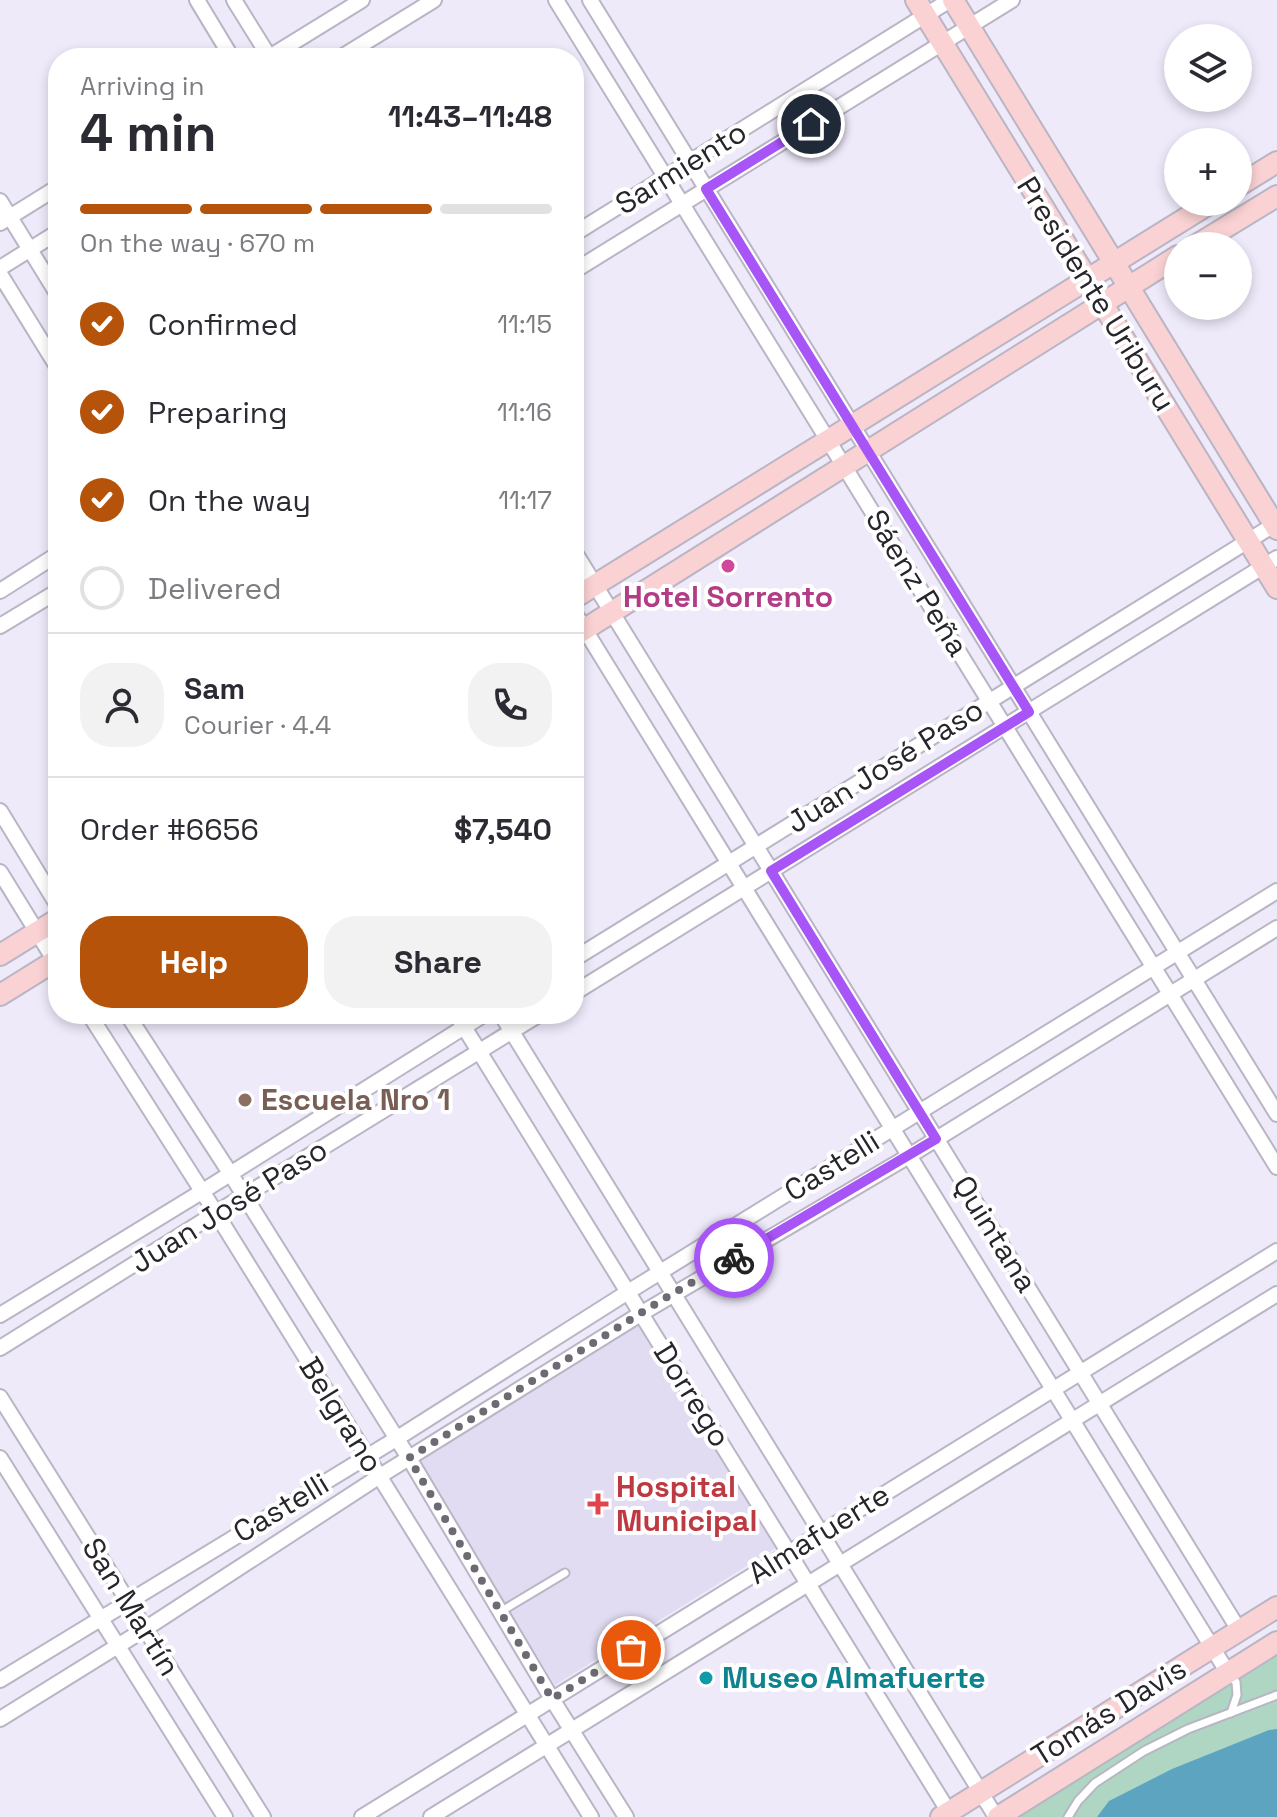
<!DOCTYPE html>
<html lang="en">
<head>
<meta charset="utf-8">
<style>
	:root { --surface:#fff; --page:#f2f2f3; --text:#2b2b33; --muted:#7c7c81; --line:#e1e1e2; --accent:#b45309 }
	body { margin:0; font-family:"Space Grotesk",sans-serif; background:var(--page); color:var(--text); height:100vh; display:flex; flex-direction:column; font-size:30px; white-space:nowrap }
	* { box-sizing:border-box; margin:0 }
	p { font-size:26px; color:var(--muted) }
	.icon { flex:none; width:44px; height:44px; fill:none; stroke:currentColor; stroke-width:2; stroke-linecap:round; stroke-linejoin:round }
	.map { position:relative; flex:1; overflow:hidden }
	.details { position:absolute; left:48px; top:48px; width:536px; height:976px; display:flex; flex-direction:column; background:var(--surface); border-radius:32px; box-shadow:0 4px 12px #0003 }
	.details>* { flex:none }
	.buttons { position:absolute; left:1164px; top:24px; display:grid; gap:16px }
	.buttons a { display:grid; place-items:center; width:88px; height:88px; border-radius:50%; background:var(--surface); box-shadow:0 4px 12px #0003; font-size:40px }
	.pin { position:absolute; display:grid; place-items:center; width:68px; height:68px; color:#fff; margin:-34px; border:4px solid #fff; border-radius:50%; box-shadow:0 2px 8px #0007 }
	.courier { position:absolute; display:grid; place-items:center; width:80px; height:80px; margin:-40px; border:6px solid #a855f7; border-radius:50%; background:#fff; color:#222; box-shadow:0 2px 10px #0007 }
	.headline em { font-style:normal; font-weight:600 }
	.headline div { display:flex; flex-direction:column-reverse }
	.headline { display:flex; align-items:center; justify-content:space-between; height:136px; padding:0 32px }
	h1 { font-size:52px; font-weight:600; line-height:60px }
	.bar { display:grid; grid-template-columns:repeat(4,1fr); gap:12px 8px; align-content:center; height:96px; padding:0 32px }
	.bar i { height:10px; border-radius:6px; background:var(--line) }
	.bar .selected { background:var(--accent) }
	.bar p { grid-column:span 4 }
	.line { display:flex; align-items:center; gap:20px; padding:0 32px; border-top:2px solid var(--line) }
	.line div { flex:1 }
	.round { display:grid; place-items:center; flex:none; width:84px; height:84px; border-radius:32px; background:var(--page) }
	ol { padding:0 32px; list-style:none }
	li { display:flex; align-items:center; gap:24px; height:88px }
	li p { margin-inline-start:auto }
	li .icon { padding:8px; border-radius:50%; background:var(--accent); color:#fff; stroke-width:4 }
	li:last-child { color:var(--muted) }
	li i { width:44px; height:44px; border:4px solid var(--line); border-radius:50% }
	.primary-button { display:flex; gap:16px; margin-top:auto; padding:16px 32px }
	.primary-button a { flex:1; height:92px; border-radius:32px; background:var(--accent); color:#fff; font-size:32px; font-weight:600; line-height:92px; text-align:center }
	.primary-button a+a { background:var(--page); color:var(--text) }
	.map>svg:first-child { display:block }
</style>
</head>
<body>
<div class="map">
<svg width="1277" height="1817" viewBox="0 0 1277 1817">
	<rect width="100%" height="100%" fill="#eeeafa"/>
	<!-- built -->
	<path fill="#e2dcf3" d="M 638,1324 L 779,1546 L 555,1685 L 417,1462 Z"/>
	<!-- green -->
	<path fill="#aed6c3" d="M 1277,1654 L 1277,1817 L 1015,1817 Z"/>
	<!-- water -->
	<path fill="#5ca4c0" d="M 1277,1729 L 1277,1817 L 1097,1817 L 1109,1801 L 1172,1769 L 1269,1730 Z"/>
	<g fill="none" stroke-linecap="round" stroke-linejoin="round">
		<!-- lane casing -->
		<g stroke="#b9b5c4" stroke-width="11">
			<g id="lane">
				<path d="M 500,1612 L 565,1573"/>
				<path d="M 1229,1675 L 1236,1682 L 1237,1695 L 1231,1713"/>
				<path d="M 1068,1817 L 1078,1801 L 1095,1783 L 1144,1751 L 1188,1729 L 1277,1695"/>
			</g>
		</g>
		<!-- street casing -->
		<g stroke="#b9b5c4" stroke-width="18">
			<g id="street">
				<path d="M 197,0 L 232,58"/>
				<path d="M 234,0 L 270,58"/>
				<path d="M 556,0 L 1277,1167"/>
				<path d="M 590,0 L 1277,1114"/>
				<path d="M 268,58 L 362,0"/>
				<path d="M 340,58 L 434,0"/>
				<path d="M 0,201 L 58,295"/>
				<path d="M 0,223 L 58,187"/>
				<path d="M 574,234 L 950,0"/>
				<path d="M 0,268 L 58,232"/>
				<path d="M 574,271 L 1012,0"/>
				<path d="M 0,274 L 58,368"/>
				<path d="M 574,551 L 1239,1630"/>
				<path d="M 0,591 L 58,554"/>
				<path d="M 574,612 L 1228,1673"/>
				<path d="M 0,626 L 58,591"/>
				<path d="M 0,811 L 58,906"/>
				<path d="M 0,872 L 58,966"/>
				<path d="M 574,959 L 1277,523"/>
				<path d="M 574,993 L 1277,558"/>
				<path d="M 89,1014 L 216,1213 L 591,1817"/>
				<path d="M 127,1014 L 230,1173 L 409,1458 L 552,1699 L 626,1817"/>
				<path d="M 456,1014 L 952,1817"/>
				<path d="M 501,1014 L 996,1817"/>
				<path d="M 0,1315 L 203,1191 L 485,1014"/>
				<path d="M 0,1348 L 216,1213 L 540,1014"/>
				<path d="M 0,1397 L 263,1817"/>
				<path d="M 0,1458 L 225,1817"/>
				<path d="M 0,1680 L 396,1439 L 628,1292 L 1277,891"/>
				<path d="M 0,1719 L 145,1629 L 380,1476 L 642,1313 L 909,1156 L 1277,928"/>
				<path d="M 362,1817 L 1277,1251"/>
				<path d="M 431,1817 L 1277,1294"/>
			</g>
		</g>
		<!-- secondary casing -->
		<g stroke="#b9b5c4" stroke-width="24">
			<g id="secondary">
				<path d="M 916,0 L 1277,588"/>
				<path d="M 953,0 L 1277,529"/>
				<path d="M 1238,186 L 1277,162"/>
				<path d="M 1195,246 L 1277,196"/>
				<path d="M 574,598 L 1212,202"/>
				<path d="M 574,636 L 1178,256"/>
				<path d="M 0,955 L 58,919"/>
				<path d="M 0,995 L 58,959"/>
				<path d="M 941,1817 L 1277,1607"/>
				<path d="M 998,1817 L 1277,1642"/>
			</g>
		</g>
		<!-- lane -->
		<use href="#lane" stroke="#fff" stroke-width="7"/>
		<!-- street -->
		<use href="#street" stroke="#fff" stroke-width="14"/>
		<!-- secondary -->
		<use href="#secondary" stroke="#fad2d3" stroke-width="20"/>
	</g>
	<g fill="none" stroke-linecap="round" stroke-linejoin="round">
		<!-- done -->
		<path stroke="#6d6a73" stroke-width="8" stroke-dasharray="0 14.4" d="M 631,1650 L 552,1699 L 409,1458 L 657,1303 L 734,1258"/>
		<!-- route -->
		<path stroke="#a855f7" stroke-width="10" d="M 734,1258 L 936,1139 L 771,871 L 1029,712 L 706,189 L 811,124"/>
	</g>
	<!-- markers -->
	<circle fill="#d1479c" stroke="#fff" stroke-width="3" cx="728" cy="566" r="8"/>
	<circle fill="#8d6e63" stroke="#fff" stroke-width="3" cx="245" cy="1100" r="8"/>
	<path fill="#e0444e" stroke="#fff" stroke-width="3" d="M594 1492h8v8h8v8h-8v8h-8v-8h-8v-8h8z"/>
	<circle fill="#0f9aa8" stroke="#fff" stroke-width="3" cx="706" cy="1678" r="8"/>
	<g text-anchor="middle" stroke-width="8" stroke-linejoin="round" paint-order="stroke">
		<!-- street labels -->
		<g font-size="30" fill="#27252b" stroke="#fff">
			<text transform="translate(681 168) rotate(-32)" y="10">Sarmiento</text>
			<text transform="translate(1096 294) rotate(58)" y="10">Presidente Uriburu</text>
			<text transform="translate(917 583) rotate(58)" y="10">Sáenz Peña</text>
			<text transform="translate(885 766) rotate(-32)" y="10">Juan José Paso</text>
			<text transform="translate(832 1166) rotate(-32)" y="10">Castelli</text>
			<text transform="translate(229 1206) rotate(-32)" y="10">Juan José Paso</text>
			<text transform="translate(995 1234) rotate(58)" y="10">Quintana</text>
			<text transform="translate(692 1395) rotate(58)" y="10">Dorrego</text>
			<text transform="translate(341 1415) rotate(58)" y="10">Belgrano</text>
			<text transform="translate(281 1508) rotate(-31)" y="10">Castelli</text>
			<text transform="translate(819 1534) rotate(-32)" y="10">Almafuerte</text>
			<text transform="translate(131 1607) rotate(58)" y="10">San Martín</text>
			<text transform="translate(1109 1712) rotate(-32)" y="10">Tomás Davis</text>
		</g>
		<!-- hotel labels -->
		<g font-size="30" font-weight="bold" fill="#b23c85" stroke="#fff">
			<text x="728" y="607">Hotel Sorrento</text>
		</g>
		<!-- education labels -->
		<g font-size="30" font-weight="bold" fill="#785e54" stroke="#fff" text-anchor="start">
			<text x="261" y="1110">Escuela Nro 1</text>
		</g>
		<!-- health labels -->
		<g font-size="30" font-weight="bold" fill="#be3a42" stroke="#fff" text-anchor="start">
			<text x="616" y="1497">Hospital<tspan x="616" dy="34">Municipal</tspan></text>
		</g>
		<!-- culture labels -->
		<g font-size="30" font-weight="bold" fill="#0d838f" stroke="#fff" text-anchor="start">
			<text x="722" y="1688">Museo Almafuerte</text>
		</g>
	</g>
</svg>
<div class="buttons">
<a><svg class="icon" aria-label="layers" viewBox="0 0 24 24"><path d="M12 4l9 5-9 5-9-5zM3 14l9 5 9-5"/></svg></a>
<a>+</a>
<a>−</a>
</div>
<div class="pin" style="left:631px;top:1650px;background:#ea580c"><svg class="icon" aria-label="bag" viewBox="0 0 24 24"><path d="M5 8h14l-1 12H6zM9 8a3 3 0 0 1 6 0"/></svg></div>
<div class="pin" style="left:811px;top:124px;background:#1f2937"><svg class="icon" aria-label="home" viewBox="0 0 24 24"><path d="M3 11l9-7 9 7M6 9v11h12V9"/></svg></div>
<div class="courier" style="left:734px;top:1258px"><svg class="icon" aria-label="bike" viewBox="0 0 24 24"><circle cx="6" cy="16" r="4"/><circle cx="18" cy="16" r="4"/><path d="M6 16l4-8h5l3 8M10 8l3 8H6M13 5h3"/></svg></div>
<section class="details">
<div class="headline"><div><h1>4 min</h1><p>Arriving in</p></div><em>11:43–11:48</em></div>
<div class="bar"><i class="selected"></i><i class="selected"></i><i class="selected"></i><i></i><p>On the way · 670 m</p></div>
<ol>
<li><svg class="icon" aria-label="check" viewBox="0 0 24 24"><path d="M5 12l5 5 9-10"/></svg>Confirmed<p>11:15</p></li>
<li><svg class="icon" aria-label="check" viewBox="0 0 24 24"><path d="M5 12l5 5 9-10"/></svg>Preparing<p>11:16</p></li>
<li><svg class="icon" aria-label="check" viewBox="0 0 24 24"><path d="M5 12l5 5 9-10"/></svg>On the way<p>11:17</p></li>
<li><i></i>Delivered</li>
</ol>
<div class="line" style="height:144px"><a class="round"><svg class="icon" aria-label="person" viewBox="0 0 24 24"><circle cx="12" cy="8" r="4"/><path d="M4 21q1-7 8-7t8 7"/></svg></a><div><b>Sam</b><p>Courier · 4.4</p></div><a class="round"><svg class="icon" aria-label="phone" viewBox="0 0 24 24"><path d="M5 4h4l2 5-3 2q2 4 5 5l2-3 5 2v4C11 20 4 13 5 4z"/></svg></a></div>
<div class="line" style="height:104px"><div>Order #6656</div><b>$7,540</b></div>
<div class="primary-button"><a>Help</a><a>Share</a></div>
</section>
</div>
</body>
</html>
